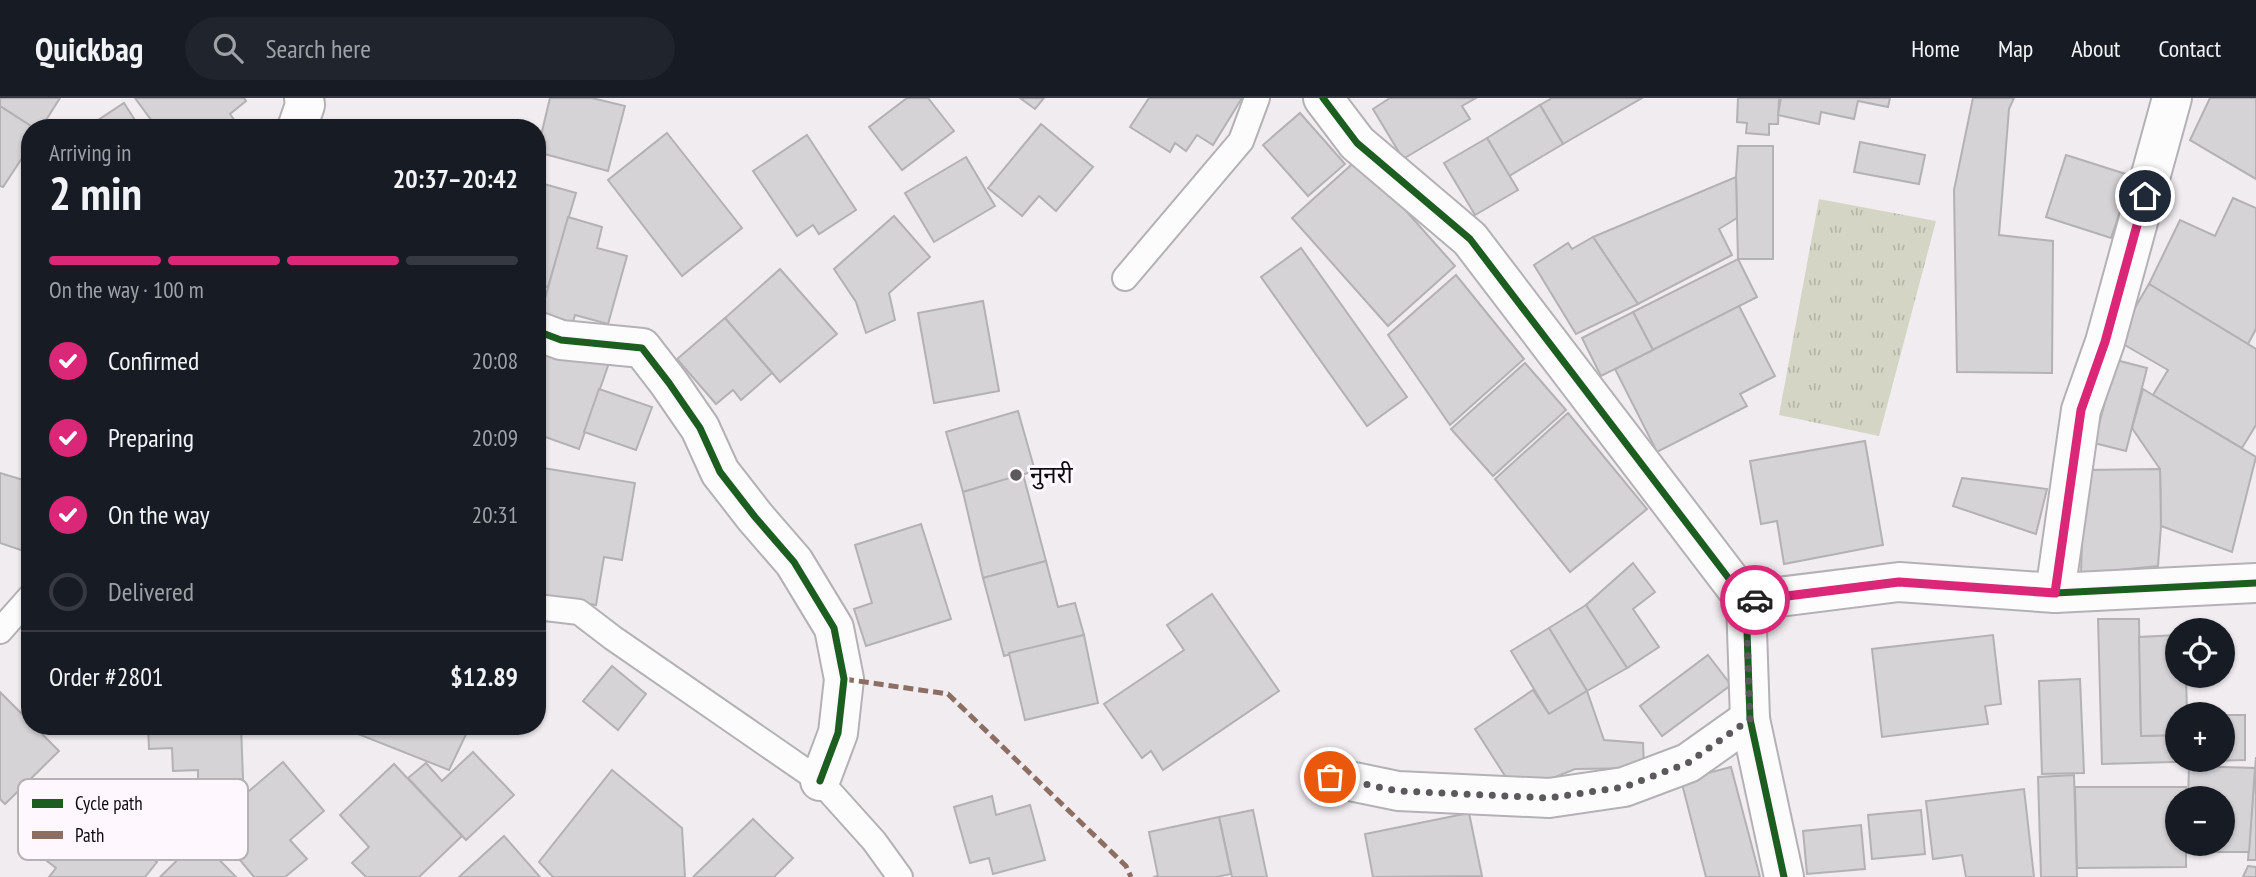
<!DOCTYPE html>
<html lang="en">
<head>
<meta charset="utf-8">
<style>
	:root { --surface:#171b24; --page:#20242c; --text:#f1f3f6; --muted:#9ea1a6; --line:#363941; --accent:#db2777 }
	body { margin:0; font-family:"PT Sans Narrow","Noto Sans Devanagari",sans-serif; background:var(--page); color:var(--text); height:100vh; display:flex; flex-direction:column; font-size:26px; white-space:nowrap }
	* { box-sizing:border-box; margin:0 }
	p { font-size:23px; color:var(--muted) }
	.icon { flex:none; width:38px; height:38px; fill:none; stroke:currentColor; stroke-width:2; stroke-linecap:round; stroke-linejoin:round }
	.map { position:relative; flex:1; overflow:hidden }
	.panel { position:absolute; left:21px; top:21px; width:525px; height:616px; display:flex; flex-direction:column; background:var(--surface); border-radius:28px; box-shadow:0 2px 5px #0004 }
	.panel>* { flex:none }
	.tools { position:absolute; left:2165px; top:520px; display:grid; gap:14px }
	.tools a { display:grid; place-items:center; width:70px; height:70px; border-radius:50%; background:var(--surface); box-shadow:0 2px 5px #0004; font-size:35px }
	.pin { position:absolute; display:grid; place-items:center; width:60px; height:60px; color:#fff; margin:-30px; border:4px solid #fff; border-radius:50%; box-shadow:0 2px 7px #0007 }
	.courier { position:absolute; display:grid; place-items:center; width:70px; height:70px; margin:-35px; border:5px solid #db2777; border-radius:50%; background:#fff; color:#222; box-shadow:0 2px 9px #0007 }
	.headline em { font-style:normal; font-weight:700 }
	.headline div { display:flex; flex-direction:column-reverse }
	.headline { display:flex; align-items:center; justify-content:space-between; height:119px; padding:0 28px }
	h1 { font-size:46px; font-weight:700; line-height:52px }
	.bar { display:grid; grid-template-columns:repeat(4,1fr); gap:10px 7px; align-content:center; height:84px; padding:0 28px }
	.bar i { height:9px; border-radius:5px; background:var(--line) }
	.bar .selected { background:var(--accent) }
	.bar p { grid-column:span 4 }
	.line { display:flex; align-items:center; gap:18px; padding:0 28px; border-top:2px solid var(--line) }
	.line div { flex:1 }
	ol { padding:0 28px; list-style:none }
	li { display:flex; align-items:center; gap:21px; height:77px }
	li p { margin-inline-start:auto }
	li .icon { padding:7px; border-radius:50%; background:var(--accent); color:#fff; stroke-width:4 }
	li:last-child { color:var(--muted) }
	li i { width:38px; height:38px; border:4px solid var(--line); border-radius:50% }
	header { display:flex; align-items:center; gap:42px; box-sizing:border-box; height:98px; padding:0 35px; background:var(--surface); border-bottom:2px solid var(--line) }
	header strong { font-size:33px }
	nav { display:flex; gap:38px; margin-inline-start:auto; font-size:24px }
	.search { width:490px; height:63px; background:var(--page); display:flex; align-items:center; gap:18px; box-sizing:border-box; padding:0 24px; border-radius:38px; color:var(--muted); font-size:26px }
	.map>svg:first-child { display:block }
</style>
</head>
<body>
<header>
<strong>Quickbag</strong>
<div class="search"><svg class="icon" aria-label="search" viewBox="0 0 24 24"><circle cx="10" cy="10" r="6"/><path d="M15 15l6 6"/></svg>Search here</div>
<nav><a>Home</a><a>Map</a><a>About</a><a>Contact</a></nav>
</header>
<div class="map">
<svg width="2256" height="779" viewBox="0 0 2256 779">
	<defs>
		<pattern id="park-tufts" width="24" height="20" patternUnits="userSpaceOnUse" patternTransform="scale(1.75)"><rect width="24" height="20" fill="#d5d5c5"/><path d="M3 7l-1-3M5 7V3M7 7l1-3M15 17l-1-3M17 17v-4M19 17l1-3" fill="none" stroke="#b6b6a8"/></pattern>
	</defs>
	<rect width="100%" height="100%" fill="#f0ecf0"/>
	<!-- park -->
	<path fill="url(#park-tufts)" d="M 1819,101 L 1936,123 L 1879,338 L 1779,317 Z"/>
	<!-- building -->
	<g fill="#d5d3d5" stroke="#b4b1b4" stroke-width="2">
		<path d="M 0,0 L 60,0 L 41,30 L 34,30 L 0,8 Z"/>
		<path d="M 135,0 L 244,0 L 246,3 L 230,16 L 240,30 L 157,30 Z"/>
		<path d="M 550,0 L 592,0 L 625,8 L 608,73 L 537,54 Z"/>
		<path d="M 907,0 L 928,0 L 954,33 L 902,72 L 869,29 Z"/>
		<path d="M 1020,0 L 1044,0 L 1035,11 Z"/>
		<path d="M 1149,0 L 1242,0 L 1213,47 L 1197,37 L 1186,53 L 1175,45 L 1170,54 L 1130,29 Z"/>
		<path d="M 1390,0 L 1476,0 L 1462,8 L 1470,21 L 1403,61 L 1373,11 Z"/>
		<path d="M 1552,0 L 1642,0 L 1563,46 L 1540,7 Z"/>
		<path d="M 1738,0 L 1779,0 L 1778,26 L 1769,26 L 1769,37 L 1746,35 L 1747,25 L 1737,24 Z"/>
		<path d="M 1781,0 L 1890,0 L 1888,9 L 1858,3 L 1854,21 L 1821,14 L 1819,26 L 1778,17 Z"/>
		<path d="M 1973,0 L 2014,0 L 2009,11 L 1999,137 L 2053,143 L 2052,275 L 1957,274 L 1954,92 Z"/>
		<path d="M 2210,0 L 2256,0 L 2256,81 L 2190,42 Z"/>
		<path d="M 124,5 L 140,30 L 86,30 Z"/>
		<path d="M 1540,7 L 1563,46 L 1509,78 L 1487,40 Z"/>
		<path d="M 0,8 L 34,30 L 30,30 L 30,48 L 3,89 L 0,88 Z"/>
		<path d="M 1300,15 L 1345,66 L 1308,98 L 1263,47 Z"/>
		<path d="M 1041,26 L 1093,69 L 1056,113 L 1039,98 L 1022,118 L 988,90 Z"/>
		<path d="M 667,35 L 742,130 L 682,178 L 608,82 Z"/>
		<path d="M 807,37 L 856,112 L 819,136 L 813,127 L 797,138 L 753,73 Z"/>
		<path d="M 1487,40 L 1518,92 L 1475,117 L 1444,65 Z"/>
		<path d="M 1860,44 L 1925,57 L 1919,86 L 1854,74 Z"/>
		<path d="M 1738,48 L 1773,48 L 1773,161 L 1738,161 L 1736,79 Z"/>
		<path d="M 2066,57 L 2132,78 L 2111,140 L 2046,119 Z"/>
		<path d="M 966,59 L 995,108 L 934,144 L 905,95 Z"/>
		<path d="M 1359,60 L 1455,168 L 1388,228 L 1292,120 Z"/>
		<path d="M 1736,79 L 1737,120 L 1719,131 L 1732,157 L 1638,206 L 1593,139 Z"/>
		<path d="M 537,84 L 576,95 L 548,189 L 537,187 Z"/>
		<path d="M 2233,100 L 2256,110 L 2256,231 L 2248,246 L 2149,186 L 2180,122 L 2215,138 Z"/>
		<path d="M 894,118 L 930,159 L 889,195 L 895,222 L 866,235 L 856,204 L 834,171 Z"/>
		<path d="M 568,119 L 602,129 L 597,150 L 627,158 L 608,226 L 575,217 L 570,234 L 538,225 Z"/>
		<path d="M 1593,139 L 1638,206 L 1576,236 L 1534,167 L 1568,145 L 1572,151 Z"/>
		<path d="M 1301,150 L 1407,299 L 1367,328 L 1261,179 Z"/>
		<path d="M 1738,161 L 1757,199 L 1653,252 L 1633,214 Z"/>
		<path d="M 780,171 L 837,236 L 780,284 L 725,220 Z"/>
		<path d="M 1456,177 L 1524,261 L 1450,327 L 1388,237 Z"/>
		<path d="M 2149,186 L 2256,251 L 2256,327 L 2242,350 L 2153,297 L 2168,272 L 2116,242 Z"/>
		<path d="M 983,203 L 999,293 L 934,305 L 918,215 Z"/>
		<path d="M 1739,208 L 1775,278 L 1740,296 L 1747,308 L 1657,354 L 1615,271 Z"/>
		<path d="M 1633,214 L 1653,252 L 1601,278 L 1582,240 Z"/>
		<path d="M 725,220 L 772,275 L 741,302 L 733,292 L 716,306 L 677,261 Z"/>
		<path d="M 545,239 L 610,262 L 579,351 L 537,336 L 537,262 Z"/>
		<path d="M 2116,262 L 2147,270 L 2126,353 L 2094,345 Z"/>
		<path d="M 1525,265 L 1566,312 L 1493,378 L 1451,331 Z"/>
		<path d="M 599,291 L 652,309 L 636,352 L 584,334 Z"/>
		<path d="M 2143,291 L 2256,359 L 2232,454 L 2161,428 L 2160,371 L 2132,330 Z"/>
		<path d="M 1018,313 L 1035,373 L 963,394 L 946,334 Z"/>
		<path d="M 1568,315 L 1647,411 L 1570,474 L 1495,381 Z"/>
		<path d="M 1865,343 L 1883,447 L 1784,466 L 1777,423 L 1761,426 L 1750,363 Z"/>
		<path d="M 537,369 L 635,385 L 622,462 L 604,459 L 596,507 L 537,497 Z"/>
		<path d="M 2160,371 L 2161,428 L 2158,468 L 2081,476 L 2084,372 Z"/>
		<path d="M 0,375 L 30,384 L 30,455 L 0,445 Z"/>
		<path d="M 1023,376 L 1046,463 L 983,480 L 963,394 Z"/>
		<path d="M 1962,380 L 2047,391 L 2036,436 L 1953,408 Z"/>
		<path d="M 921,426 L 951,521 L 866,548 L 854,511 L 872,505 L 855,447 Z"/>
		<path d="M 1046,463 L 1058,509 L 1075,505 L 1084,537 L 1004,558 L 983,480 Z"/>
		<path d="M 1633,465 L 1655,494 L 1633,511 L 1659,549 L 1627,570 L 1586,507 Z"/>
		<path d="M 1212,496 L 1279,593 L 1163,672 L 1151,653 L 1142,660 L 1104,606 L 1184,552 L 1167,527 Z"/>
		<path d="M 1586,507 L 1627,570 L 1587,593 L 1549,530 Z"/>
		<path d="M 2098,521 L 2139,521 L 2141,638 L 2177,637 L 2177,662 L 2222,662 L 2222,617 L 2245,617 L 2245,662 L 2102,666 Z"/>
		<path d="M 1549,530 L 1587,593 L 1549,616 L 1511,553 Z"/>
		<path d="M 1084,537 L 1098,605 L 1025,622 L 1009,555 Z"/>
		<path d="M 1993,537 L 2001,606 L 1985,608 L 1988,626 L 1882,639 L 1872,551 Z"/>
		<path d="M 2177,537 L 2177,578 L 2186,578 L 2187,616 L 2177,616 L 2177,637 L 2141,638 L 2139,539 Z"/>
		<path d="M 1708,557 L 1731,587 L 1662,638 L 1640,608 Z"/>
		<path d="M 612,568 L 646,596 L 618,632 L 583,603 Z"/>
		<path d="M 2080,581 L 2084,675 L 2042,676 L 2039,583 Z"/>
		<path d="M 1533,592 L 1549,616 L 1587,593 L 1604,642 L 1643,645 L 1644,670 L 1575,671 L 1516,695 L 1475,631 Z"/>
		<path d="M 0,594 L 30,624 L 30,628 L 34,628 L 59,653 L 5,706 L 0,701 Z"/>
		<path d="M 148,628 L 241,628 L 243,681 L 198,683 L 198,672 L 173,673 L 172,650 L 149,651 Z"/>
		<path d="M 362,628 L 470,628 L 449,672 L 358,636 Z"/>
		<path d="M 473,654 L 514,697 L 466,742 L 408,680 L 426,665 L 442,683 Z"/>
		<path d="M 2256,659 L 2256,762 L 2248,762 Z"/>
		<path d="M 283,664 L 324,713 L 290,742 L 307,761 L 285,779 L 254,779 L 205,720 L 244,686 L 249,693 Z"/>
		<path d="M 394,666 L 462,738 L 419,779 L 366,779 L 352,765 L 369,749 L 340,717 Z"/>
		<path d="M 2189,668 L 2255,670 L 2249,754 L 2187,754 L 2187,746 L 2222,746 L 2222,700 L 2188,700 Z"/>
		<path d="M 1731,669 L 1760,779 L 1706,779 L 1681,682 Z"/>
		<path d="M 612,672 L 682,730 L 685,779 L 553,779 L 539,764 Z"/>
		<path d="M 2074,677 L 2077,779 L 2041,779 L 2038,679 Z"/>
		<path d="M 2075,689 L 2186,689 L 2186,700 L 2177,700 L 2177,746 L 2186,746 L 2186,769 L 2077,770 Z"/>
		<path d="M 2024,691 L 2034,779 L 1966,779 L 1962,757 L 1933,761 L 1926,703 Z"/>
		<path d="M 992,698 L 996,717 L 1030,707 L 1045,762 L 993,776 L 989,760 L 970,765 L 954,709 Z"/>
		<path d="M 71,701 L 157,764 L 145,779 L 49,779 L 56,770 L 34,753 Z"/>
		<path d="M 1253,712 L 1267,779 L 1232,779 L 1219,719 Z"/>
		<path d="M 1921,712 L 1925,756 L 1872,761 L 1868,717 Z"/>
		<path d="M 1469,715 L 1482,778 L 1373,779 L 1365,736 Z"/>
		<path d="M 1219,719 L 1231,776 L 1216,779 L 1153,779 L 1158,778 L 1149,734 Z"/>
		<path d="M 753,721 L 793,760 L 774,779 L 693,779 Z"/>
		<path d="M 1861,727 L 1865,771 L 1807,776 L 1803,733 Z"/>
		<path d="M 504,738 L 540,779 L 459,779 Z"/>
		<path d="M 199,741 L 236,779 L 160,779 Z"/>
		<path d="M 2248,768 L 2256,769 L 2256,779 L 2243,779 Z"/>
	</g>
	<g fill="none" stroke-linecap="round" stroke-linejoin="round">
		<!-- service casing -->
		<g stroke="#b4b1b4" stroke-width="28">
			<g id="service">
				<path d="M 1125,180 L 1241,43 L 1257,0"/>
				<path d="M 537,509 L 579,514 L 613,540 L 820,683 L 874,743 L 900,779"/>
				<path d="M 0,533 L 30,499"/>
			</g>
		</g>
		<!-- minor casing -->
		<g stroke="#b4b1b4" stroke-width="42">
			<g id="minor">
				<path d="M 1323,0 L 1357,45 L 1470,141 L 1746,503 L 1750,621 L 1784,779"/>
				<path d="M 297,30 L 305,7 L 304,0"/>
				<path d="M 537,233 L 561,242 L 642,250 L 669,285 L 700,330 L 720,374 L 755,419 L 794,464 L 834,530 L 844,581 L 838,635 L 820,683"/>
				<path d="M 2055,495 L 2081,312 L 2105,244 L 2172,0"/>
				<path d="M 1746,503 L 1899,484 L 2055,495 L 2256,485"/>
				<path d="M 1330,679 L 1398,693 L 1549,700 L 1624,689 L 1688,665 L 1750,621"/>
			</g>
		</g>
		<!-- service -->
		<use href="#service" stroke="#fdfcfd" stroke-width="24"/>
		<!-- minor -->
		<use href="#minor" stroke="#fdfcfd" stroke-width="38"/>
		<!-- quiet -->
		<path stroke="#8d6e63" stroke-width="5" stroke-dasharray="10 5" stroke-linecap="butt" d="M 844,581 L 948,596 L 1126,768 L 1131,779"/>
		<!-- cycleway casing -->
		<g stroke="#fef8fe" stroke-width="11">
			<g id="cycleway">
				<path d="M 1323,0 L 1357,45 L 1470,141 L 1746,503 L 1750,621 L 1784,779"/>
				<path d="M 537,233 L 561,242 L 642,250 L 669,285 L 700,330 L 720,374 L 755,419 L 794,464 L 834,530 L 844,581 L 838,635 L 820,683"/>
				<path d="M 1746,503 L 1899,484 L 2055,495 L 2256,485"/>
			</g>
		</g>
		<!-- cycleway -->
		<use href="#cycleway" stroke="#1b5e20" stroke-width="7"/>
	</g>
	<g fill="none" stroke-linecap="round" stroke-linejoin="round">
		<!-- done -->
		<path stroke="#5c595c" stroke-width="7" stroke-dasharray="0 12.6" d="M 1330,679 L 1398,693 L 1549,700 L 1624,689 L 1688,665 L 1750,621 L 1746,503 L 1755,502"/>
		<!-- route -->
		<path stroke="#db2777" stroke-width="9" d="M 1755,502 L 1899,484 L 2055,495 L 2081,312 L 2105,244 L 2145,98"/>
	</g>
	<!-- markers -->
	<circle fill="#5c595c" stroke="#fef8fe" stroke-width="2.5" cx="1016" cy="377" r="7"/>
	<g text-anchor="middle" stroke-width="6" stroke-linejoin="round" paint-order="stroke">
		<!-- poi labels -->
		<g font-size="24" fill="#0c0a0c" stroke="#fef8fe" text-anchor="start">
			<text x="1030" y="385">नुनरी</text>
		</g>
	</g>
	<!-- legend -->
	<rect x="18" y="681" width="230" height="81" rx="10" fill="#fef8fe" stroke="#b5b1b5" stroke-width="2"/>
	<rect x="32" y="701" width="31" height="9" fill="#1b5e20"/>
	<rect x="32" y="733" width="31" height="8" fill="#8d6e63"/>
	<g font-size="19" fill="#0c0a0c">
		<text x="75" y="712">Cycle path</text>
		<text x="75" y="744">Path</text>
	</g>
</svg>
<div class="tools">
<a><svg class="icon" aria-label="locate" viewBox="0 0 24 24"><circle cx="12" cy="12" r="6"/><path d="M12 2v4M12 18v4M2 12h4M18 12h4"/></svg></a>
<a>+</a>
<a>−</a>
</div>
<div class="pin" style="left:1330px;top:679px;background:#ea580c"><svg class="icon" aria-label="bag" viewBox="0 0 24 24"><path d="M5 8h14l-1 12H6zM9 8a3 3 0 0 1 6 0"/></svg></div>
<div class="pin" style="left:2145px;top:98px;background:#1f2937"><svg class="icon" aria-label="home" viewBox="0 0 24 24"><path d="M3 11l9-7 9 7M6 9v11h12V9"/></svg></div>
<div class="courier" style="left:1755px;top:502px"><svg class="icon" aria-label="car" viewBox="0 0 24 24"><path d="M5 17H2v-5l4-1 3-4h7l3 4 3 1v5h-3M9 17h6M6 11h13"/><circle cx="7" cy="17" r="2"/><circle cx="17" cy="17" r="2"/></svg></div>
<section class="panel">
<div class="headline"><div><h1>2 min</h1><p>Arriving in</p></div><em>20:37–20:42</em></div>
<div class="bar"><i class="selected"></i><i class="selected"></i><i class="selected"></i><i></i><p>On the way · 100 m</p></div>
<ol>
<li><svg class="icon" aria-label="check" viewBox="0 0 24 24"><path d="M5 12l5 5 9-10"/></svg>Confirmed<p>20:08</p></li>
<li><svg class="icon" aria-label="check" viewBox="0 0 24 24"><path d="M5 12l5 5 9-10"/></svg>Preparing<p>20:09</p></li>
<li><svg class="icon" aria-label="check" viewBox="0 0 24 24"><path d="M5 12l5 5 9-10"/></svg>On the way<p>20:31</p></li>
<li><i></i>Delivered</li>
</ol>
<div class="line" style="height:91px"><div>Order #2801</div><b>$12.89</b></div>
</section>
</div>
</body>
</html>
